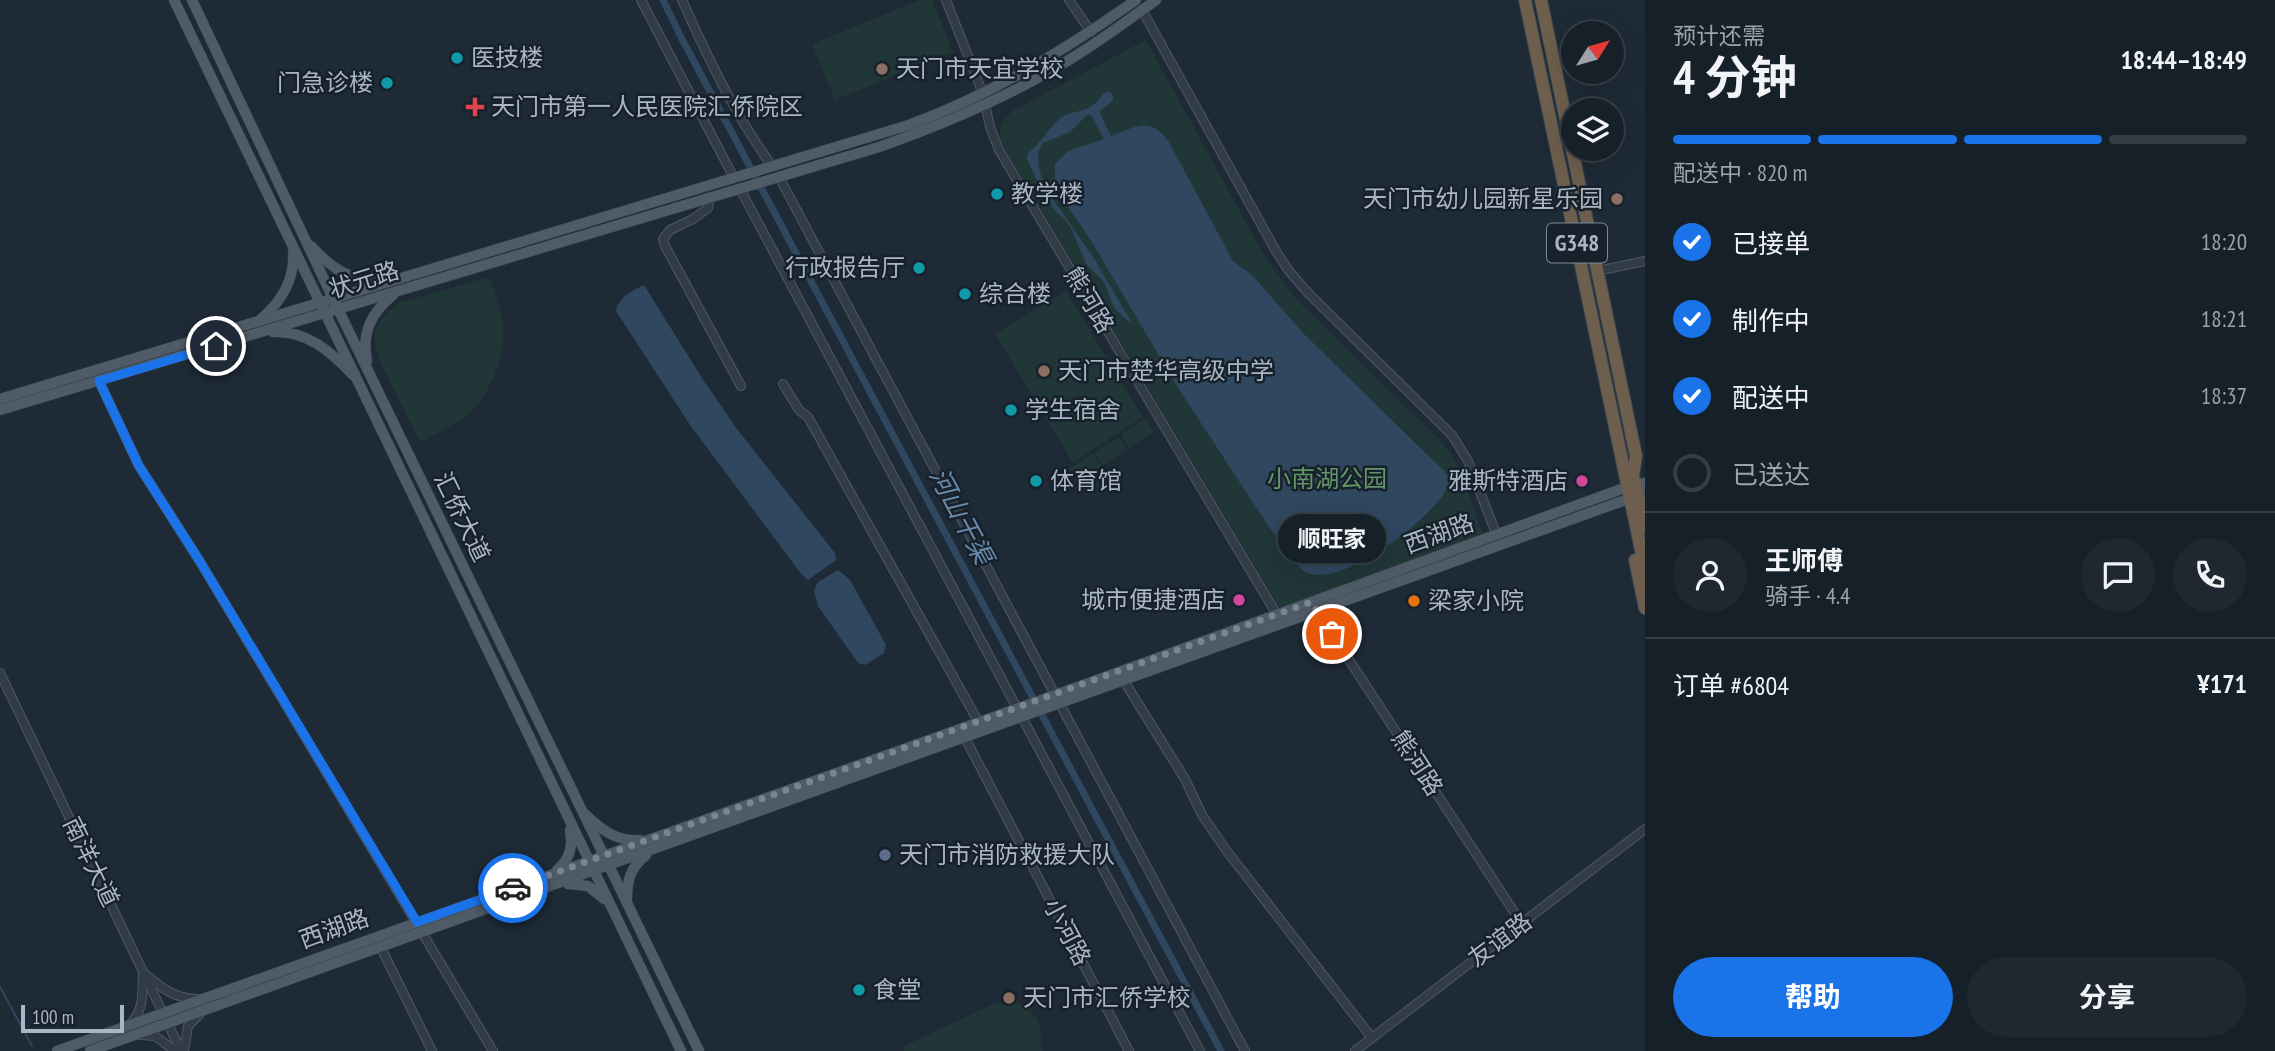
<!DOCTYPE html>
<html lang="zh">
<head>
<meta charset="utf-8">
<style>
	:root { --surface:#162028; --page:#1f2830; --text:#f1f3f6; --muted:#9ea3a8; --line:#353e45; --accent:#1a73e8 }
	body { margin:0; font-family:"PT Sans Narrow","Noto Sans SC",sans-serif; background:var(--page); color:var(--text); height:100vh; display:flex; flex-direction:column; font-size:26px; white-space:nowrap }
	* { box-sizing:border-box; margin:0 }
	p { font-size:23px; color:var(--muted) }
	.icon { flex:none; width:38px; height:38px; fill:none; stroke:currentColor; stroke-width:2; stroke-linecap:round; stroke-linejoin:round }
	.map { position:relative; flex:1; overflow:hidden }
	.panel { display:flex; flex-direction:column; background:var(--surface); width:630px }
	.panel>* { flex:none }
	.needle { width:46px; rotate:53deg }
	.tools { position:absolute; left:1561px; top:21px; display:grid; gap:14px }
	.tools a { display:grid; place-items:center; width:63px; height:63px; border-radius:50%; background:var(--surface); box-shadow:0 7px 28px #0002,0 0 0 2px var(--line); font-size:35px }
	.scale { position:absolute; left:21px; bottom:18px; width:103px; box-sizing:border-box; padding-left:7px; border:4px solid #aab6c4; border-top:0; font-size:19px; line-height:24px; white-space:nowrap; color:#aab6c4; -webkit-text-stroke:5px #17212b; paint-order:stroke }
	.pin { position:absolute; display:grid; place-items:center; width:60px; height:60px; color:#fff; margin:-30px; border:4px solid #fff; border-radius:50%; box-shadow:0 2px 7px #0007 }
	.courier { position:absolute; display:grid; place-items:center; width:70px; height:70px; margin:-35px; border:5px solid #1a73e8; border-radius:50%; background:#fff; color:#222; box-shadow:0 2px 9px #0007 }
	.bubble { position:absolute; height:49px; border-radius:24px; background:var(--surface); box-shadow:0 7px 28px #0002,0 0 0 2px var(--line); font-size:23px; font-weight:700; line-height:49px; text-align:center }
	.overview em { font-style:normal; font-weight:700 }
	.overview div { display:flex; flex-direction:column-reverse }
	.overview { display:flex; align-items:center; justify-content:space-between; height:119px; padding:0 28px }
	h1 { font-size:46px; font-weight:700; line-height:52px }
	.bar { display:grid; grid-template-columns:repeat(4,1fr); gap:10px 7px; align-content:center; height:84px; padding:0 28px }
	.bar i { height:9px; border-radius:5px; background:var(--line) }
	.bar .selected { background:var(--accent) }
	.bar p { grid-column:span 4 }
	.line { display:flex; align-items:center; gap:18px; padding:0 28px; border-top:2px solid var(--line) }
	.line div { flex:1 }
	.round { display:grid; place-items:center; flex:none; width:74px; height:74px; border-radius:37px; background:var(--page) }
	ol { padding:0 28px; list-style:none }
	li { display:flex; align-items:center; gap:21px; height:77px }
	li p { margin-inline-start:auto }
	li .icon { padding:7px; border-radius:50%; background:var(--accent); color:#fff; stroke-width:4 }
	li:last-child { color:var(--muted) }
	li i { width:38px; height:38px; border:4px solid var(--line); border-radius:50% }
	.primary-button { display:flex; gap:14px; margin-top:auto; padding:14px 28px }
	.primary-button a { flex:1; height:80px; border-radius:42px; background:var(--accent); color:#fff; font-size:28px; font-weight:700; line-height:80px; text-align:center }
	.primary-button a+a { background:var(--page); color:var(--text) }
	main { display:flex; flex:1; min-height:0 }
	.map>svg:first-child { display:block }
</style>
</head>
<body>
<main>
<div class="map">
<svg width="1645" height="1051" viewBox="0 0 1645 1051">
	<rect width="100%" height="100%" fill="#1e2a36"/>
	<!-- green -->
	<g fill="#203637">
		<path d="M 920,0 L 932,0 L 953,52 L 835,100 L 812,44 Z"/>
		<path d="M 1146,40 L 1265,257 L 1297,300 L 1440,440 L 1451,454 L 1459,469 L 1484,536 L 1280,608 L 1001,142 C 998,126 1002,119 1014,110 Z"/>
		<path d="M 489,277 C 495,294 502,310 503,328 C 506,356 490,392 471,412 C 457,425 437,433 420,442 L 381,363 L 375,346 L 375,334 L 379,323 L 387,313 L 401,302 Z"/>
		<path d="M 1066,291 L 1143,417 L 1073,463 L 995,334 Z"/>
		<path d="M 1145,419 L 1154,432 L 1129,448 L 1121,435 Z"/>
		<path d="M 1119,437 L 1127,450 L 1103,465 L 1094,453 Z"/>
		<path d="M 1093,453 L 1101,466 L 1077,482 L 1069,469 Z"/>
		<path d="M 1011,1001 C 1027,1004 1040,1016 1041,1034 C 1041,1041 1040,1044 1043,1051 L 904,1051 L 902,1047 L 991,1005 Z"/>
	</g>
	<!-- water -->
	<g fill="#2f475f">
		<path d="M 1109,91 L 1113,96 L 1113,101 L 1101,110 L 1100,113 L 1111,136 C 1138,126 1151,115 1170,144 L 1233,261 L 1252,275 L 1305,335 L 1447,474 C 1448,480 1449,485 1446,490 C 1431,519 1333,597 1301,569 L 1269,527 L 1180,391 L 1090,239 L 1065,203 L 1055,178 L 1055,164 L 1068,151 L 1104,139 L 1091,115 L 1087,115 L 1070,132 L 1043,143 L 1038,152 L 1039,168 L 1044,186 L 1093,257 L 1131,321 L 1131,324 L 1114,308 L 1104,282 L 1086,264 L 1072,230 L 1064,218 L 1055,211 L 1038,183 L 1027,159 L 1028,153 C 1042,143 1048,127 1062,117 C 1072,111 1084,112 1093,105 C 1101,100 1100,94 1109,91 Z"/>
		<path d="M 644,285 L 702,378 L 737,429 L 835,553 L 836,560 L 808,580 L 802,575 L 690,425 L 616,311 C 618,298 633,290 644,285 Z"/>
		<path d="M 838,570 L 850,580 L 886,645 L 884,653 L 865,665 L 858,663 L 818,606 L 814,590 L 818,582 Z"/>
	</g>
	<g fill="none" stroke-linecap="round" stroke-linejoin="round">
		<!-- stream -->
		<path stroke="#2f475f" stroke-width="2" d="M 0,987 L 32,1046"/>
		<!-- canal -->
		<path stroke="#2f475f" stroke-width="7" d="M 663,0 L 682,39 L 1221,1051"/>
		<!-- minor casing -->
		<g stroke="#4e5965" stroke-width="10">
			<g id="minor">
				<path d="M 641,0 L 734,178"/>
				<path d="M 682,0 C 708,58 735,115 772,166"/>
				<path d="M 946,0 L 983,94 L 990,127 L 999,150 L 1279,618"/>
				<path d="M 1069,0 L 1091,32"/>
				<path d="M 1142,10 L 1276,251 L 1289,271 L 1309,294 L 1452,435 L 1468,461 L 1497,536"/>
				<path d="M 779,177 L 1245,1051"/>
				<path d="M 740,189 L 1200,1051"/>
				<path d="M 710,198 L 708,208 L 693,219 L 670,230 L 663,239 L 665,246 L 741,386"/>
				<path d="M 1583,274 L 1645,261"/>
				<path d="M 99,381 L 139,466 L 199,560 L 493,1051"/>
				<path d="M 783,384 L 799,410 L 808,417 L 978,721"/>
				<path d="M 1315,608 L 1522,924"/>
				<path d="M 0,673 L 181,1051"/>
				<path d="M 1124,681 L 1185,779 L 1202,815 L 1226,850 L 1372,1038"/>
				<path d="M 965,738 L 1129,1051"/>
				<path d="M 380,946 L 432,1051"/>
				<path d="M 130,1024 C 145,1010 142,991 143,972 C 160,987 174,999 198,999"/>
				<path d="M 139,1035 L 155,1036 L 175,1051"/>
				<path d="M 184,1051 L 188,1026 L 200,1014"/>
				<path d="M 1355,1051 L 1645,829"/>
			</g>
		</g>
		<!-- major casing -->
		<g stroke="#3a4550" stroke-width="11">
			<g id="major">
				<path d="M 174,0 L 681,1051"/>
				<path d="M 192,0 L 338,309 L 699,1051"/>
				<path d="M 311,246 C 331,268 351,282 382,281"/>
				<path d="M 260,320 C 281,302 295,281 293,252"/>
				<path d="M 273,332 C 307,330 331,352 353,375"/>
				<path d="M 367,361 C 361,333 371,313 393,295"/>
				<path d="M 0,399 L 909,125 C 992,94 1064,51 1136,0"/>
				<path d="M 0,410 L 879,147 C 939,126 998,101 1054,69 C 1090,48 1123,24 1156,0"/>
				<path d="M 586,815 C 601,830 618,842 640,840"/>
				<path d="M 557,870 C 570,859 573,847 570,830"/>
				<path d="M 568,884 L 588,886 L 604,899"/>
				<path d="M 627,900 C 627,880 630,868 646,855"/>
				<path d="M 57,1051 L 1075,688 L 1627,487 L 1645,483"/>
				<path d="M 90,1051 L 1645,493"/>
			</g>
		</g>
		<!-- highway casing -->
		<g stroke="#3c4651" stroke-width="14">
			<g id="highway">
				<path d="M 1525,0 L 1645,569"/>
				<path d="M 1541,0 L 1636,456 L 1633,475"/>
				<path d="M 1633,476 L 1645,527"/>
				<path d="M 1635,560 L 1645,608"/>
			</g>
		</g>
		<!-- minor -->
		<use href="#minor" stroke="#313c47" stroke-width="8"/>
		<!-- major -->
		<use href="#major" stroke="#4f5b67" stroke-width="10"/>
		<!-- highway -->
		<use href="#highway" stroke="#6d5e4d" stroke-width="12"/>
	</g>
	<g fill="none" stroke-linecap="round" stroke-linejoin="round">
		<!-- done -->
		<path stroke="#798592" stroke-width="7" stroke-dasharray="0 12.6" d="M 513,888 L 1311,602 L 1332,634"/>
		<!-- route -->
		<path stroke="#1a73e8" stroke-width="9" d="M 216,346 L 99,381 L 139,466 L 199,560 L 417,922 L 513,888"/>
	</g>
	<!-- markers -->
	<g fill="#0f9aa8" stroke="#17212b" stroke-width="2.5">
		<circle cx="457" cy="58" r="7"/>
		<circle cx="387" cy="83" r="7"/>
		<circle cx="997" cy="194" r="7"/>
		<circle cx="919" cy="268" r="7"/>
		<circle cx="965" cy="294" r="7"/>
		<circle cx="1011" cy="410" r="7"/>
		<circle cx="1036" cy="481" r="7"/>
		<circle cx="859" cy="990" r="7"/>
	</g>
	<g fill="#8d6e63" stroke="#17212b" stroke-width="2.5">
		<circle cx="882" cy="69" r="7"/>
		<circle cx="1617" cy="199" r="7"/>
		<circle cx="1044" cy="371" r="7"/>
		<circle cx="1009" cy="998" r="7"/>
	</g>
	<path fill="#e0444e" stroke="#17212b" stroke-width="2.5" d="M471.5 96.5h7v7h7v7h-7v7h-7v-7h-7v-7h7z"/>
	<g fill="#d1479c" stroke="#17212b" stroke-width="2.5">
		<circle cx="1582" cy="481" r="7"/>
		<circle cx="1239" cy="600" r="7"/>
	</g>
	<circle fill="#e8710a" stroke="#17212b" stroke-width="2.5" cx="1414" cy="601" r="7"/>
	<circle fill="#5c6f8a" stroke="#17212b" stroke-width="2.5" cx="885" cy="855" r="7"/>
	<g text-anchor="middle" stroke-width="5" stroke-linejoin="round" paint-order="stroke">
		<!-- shield labels -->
		<rect fill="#17212b" stroke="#7e8996" stroke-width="2" x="1547" y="223.5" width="60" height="39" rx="5"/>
		<g font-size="23" font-weight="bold" fill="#aab6c4">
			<text x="1577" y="251">G348</text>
		</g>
		<!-- poi labels -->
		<g font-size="24" fill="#aab6c4" stroke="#17212b" text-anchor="start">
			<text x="471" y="66">医技楼</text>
			<text x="896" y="77">天门市天宜学校</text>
			<text x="373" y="91" text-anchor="end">门急诊楼</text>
			<text x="491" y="115">天门市第一人民医院汇侨院区</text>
			<text x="1011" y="202">教学楼</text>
			<text x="1603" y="207" text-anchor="end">天门市幼儿园新星乐园</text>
			<text x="905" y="276" text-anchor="end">行政报告厅</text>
			<text x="979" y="302">综合楼</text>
			<text x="1058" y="379">天门市楚华高级中学</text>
			<text x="1025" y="418">学生宿舍</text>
			<text x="1050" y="489">体育馆</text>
			<text x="1568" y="489" text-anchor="end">雅斯特酒店</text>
			<text x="1225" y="608" text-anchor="end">城市便捷酒店</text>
			<text x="1428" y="609">梁家小院</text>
			<text x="899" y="863">天门市消防救援大队</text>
			<text x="873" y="998">食堂</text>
			<text x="1023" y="1006">天门市汇侨学校</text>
		</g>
		<!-- street labels -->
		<g font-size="24" fill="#aab6c4" stroke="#17212b">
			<text transform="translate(364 280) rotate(-17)" y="8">状元路</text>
			<text transform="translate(1089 300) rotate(59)" y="8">熊河路</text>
			<text transform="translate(462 517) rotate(64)" y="8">汇侨大道</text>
			<text transform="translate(1439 534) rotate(-20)" y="8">西湖路</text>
			<text transform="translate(1417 763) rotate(57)" y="8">熊河路</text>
			<text transform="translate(91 862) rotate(64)" y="8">南洋大道</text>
			<text transform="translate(334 929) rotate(-20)" y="8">西湖路</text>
			<text transform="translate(1067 932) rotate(62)" y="8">小河路</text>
			<text transform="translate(1500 940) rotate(-37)" y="8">友谊路</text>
		</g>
		<!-- park labels -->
		<g font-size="24" fill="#629569" stroke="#17212b">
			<text x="1327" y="487">小南湖公园</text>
		</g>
		<!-- water labels -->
		<g font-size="26" font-style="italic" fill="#698aaa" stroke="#17212b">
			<text transform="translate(961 516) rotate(62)" y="9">河山干渠</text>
		</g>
	</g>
</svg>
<div class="tools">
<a><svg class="needle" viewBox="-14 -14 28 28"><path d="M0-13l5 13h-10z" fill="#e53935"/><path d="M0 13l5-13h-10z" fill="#9ea3a8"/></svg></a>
<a><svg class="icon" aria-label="layers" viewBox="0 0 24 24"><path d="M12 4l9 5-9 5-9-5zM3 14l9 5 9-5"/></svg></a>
</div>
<div class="scale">100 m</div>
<div class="pin" style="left:1332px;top:634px;background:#ea580c"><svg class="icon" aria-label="bag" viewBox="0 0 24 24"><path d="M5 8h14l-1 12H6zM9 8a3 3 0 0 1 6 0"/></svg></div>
<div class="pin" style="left:216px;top:346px;background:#1f2937"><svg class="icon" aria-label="home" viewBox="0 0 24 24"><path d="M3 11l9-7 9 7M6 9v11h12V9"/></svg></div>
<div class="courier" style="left:513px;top:888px"><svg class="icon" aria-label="car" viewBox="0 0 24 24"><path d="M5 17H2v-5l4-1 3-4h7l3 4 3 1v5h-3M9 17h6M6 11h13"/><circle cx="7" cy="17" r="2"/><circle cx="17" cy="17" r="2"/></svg></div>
<div class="bubble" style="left:1278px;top:514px;width:108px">顺旺家</div>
</div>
<section class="panel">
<div class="overview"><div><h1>4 分钟</h1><p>预计还需</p></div><em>18:44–18:49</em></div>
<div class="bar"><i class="selected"></i><i class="selected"></i><i class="selected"></i><i></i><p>配送中 · 820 m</p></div>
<ol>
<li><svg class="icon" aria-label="check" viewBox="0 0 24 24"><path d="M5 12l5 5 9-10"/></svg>已接单<p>18:20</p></li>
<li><svg class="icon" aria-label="check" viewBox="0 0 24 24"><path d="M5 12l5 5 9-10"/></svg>制作中<p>18:21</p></li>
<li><svg class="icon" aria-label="check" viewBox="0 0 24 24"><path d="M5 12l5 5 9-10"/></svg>配送中<p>18:37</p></li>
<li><i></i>已送达</li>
</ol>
<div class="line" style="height:126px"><a class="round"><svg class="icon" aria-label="person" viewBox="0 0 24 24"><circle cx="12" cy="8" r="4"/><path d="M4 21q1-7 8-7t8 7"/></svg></a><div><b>王师傅</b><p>骑手 · 4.4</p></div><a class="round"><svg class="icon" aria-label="chat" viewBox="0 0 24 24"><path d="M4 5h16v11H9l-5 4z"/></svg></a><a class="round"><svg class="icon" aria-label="phone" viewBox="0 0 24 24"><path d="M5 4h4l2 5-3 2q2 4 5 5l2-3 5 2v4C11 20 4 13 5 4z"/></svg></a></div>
<div class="line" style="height:91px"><div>订单 #6804</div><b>¥171</b></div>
<div class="primary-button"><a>帮助</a><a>分享</a></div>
</section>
</main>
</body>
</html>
